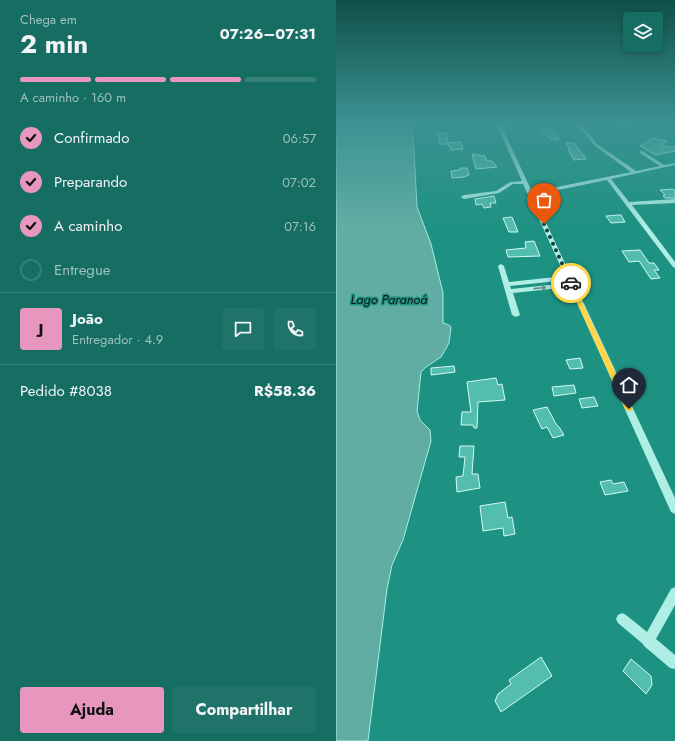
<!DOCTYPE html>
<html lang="pt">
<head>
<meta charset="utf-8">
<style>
	:root { --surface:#166e62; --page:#1f7368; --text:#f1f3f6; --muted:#9ec0be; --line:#358177; --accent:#e797bd }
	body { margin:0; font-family:Jost,sans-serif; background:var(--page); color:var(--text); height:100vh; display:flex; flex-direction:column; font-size:15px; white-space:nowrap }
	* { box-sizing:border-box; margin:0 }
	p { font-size:13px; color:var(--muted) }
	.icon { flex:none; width:22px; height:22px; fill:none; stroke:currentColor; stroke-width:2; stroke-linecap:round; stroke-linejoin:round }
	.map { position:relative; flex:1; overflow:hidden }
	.sheet { display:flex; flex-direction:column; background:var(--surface); width:336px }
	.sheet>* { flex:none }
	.fabs { position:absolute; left:287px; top:12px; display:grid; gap:8px }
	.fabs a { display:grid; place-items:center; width:40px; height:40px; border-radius:4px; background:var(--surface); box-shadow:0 2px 6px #0003; font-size:20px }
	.pin { position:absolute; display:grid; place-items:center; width:34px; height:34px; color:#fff; margin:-41px -17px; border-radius:50% 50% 50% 0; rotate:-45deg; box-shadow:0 0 4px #0007 }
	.pin .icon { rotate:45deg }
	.courier { position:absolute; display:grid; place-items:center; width:40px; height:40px; margin:-20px; border:3px solid #ffd54a; border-radius:50%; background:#fff; color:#222; box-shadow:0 1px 5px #0007 }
	.head em { font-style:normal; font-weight:700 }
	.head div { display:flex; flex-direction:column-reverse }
	.head { display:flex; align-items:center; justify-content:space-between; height:68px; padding:0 20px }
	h1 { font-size:26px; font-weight:700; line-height:30px }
	.bar { display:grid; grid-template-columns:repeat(4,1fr); gap:6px 4px; align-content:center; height:48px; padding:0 20px }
	.bar i { height:5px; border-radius:3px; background:var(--line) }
	.bar .on { background:var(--accent) }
	.bar p { grid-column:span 4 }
	.line { display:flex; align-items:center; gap:10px; padding:0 20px; border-top:1px solid var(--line) }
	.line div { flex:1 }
	.round { display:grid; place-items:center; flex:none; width:42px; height:42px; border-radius:4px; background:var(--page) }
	ol { padding:0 20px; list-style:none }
	li { display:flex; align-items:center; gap:12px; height:44px }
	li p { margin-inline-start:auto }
	li .icon { padding:4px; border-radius:50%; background:var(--accent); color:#111; stroke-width:4 }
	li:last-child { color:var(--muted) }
	li i { width:22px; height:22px; border:2px solid var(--line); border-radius:50% }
	.primary-button { display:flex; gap:8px; margin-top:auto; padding:8px 20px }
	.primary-button a { flex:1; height:46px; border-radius:4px; background:var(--accent); color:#111; font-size:16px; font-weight:700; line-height:46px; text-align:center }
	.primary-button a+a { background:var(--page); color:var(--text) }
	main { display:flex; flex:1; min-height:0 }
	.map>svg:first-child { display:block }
</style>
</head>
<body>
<main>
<section class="sheet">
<div class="head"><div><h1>2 min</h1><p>Chega em</p></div><em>07:26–07:31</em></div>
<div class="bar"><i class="on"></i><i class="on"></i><i class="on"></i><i></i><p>A caminho · 160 m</p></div>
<ol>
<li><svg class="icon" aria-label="check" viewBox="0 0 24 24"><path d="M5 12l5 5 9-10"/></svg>Confirmado<p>06:57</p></li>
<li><svg class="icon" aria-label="check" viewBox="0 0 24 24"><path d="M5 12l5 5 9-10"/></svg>Preparando<p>07:02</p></li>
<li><svg class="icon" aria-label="check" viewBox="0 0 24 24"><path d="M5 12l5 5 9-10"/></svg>A caminho<p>07:16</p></li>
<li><i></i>Entregue</li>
</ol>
<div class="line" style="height:72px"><b class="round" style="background:var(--accent);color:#111">J</b><div><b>João</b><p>Entregador · 4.9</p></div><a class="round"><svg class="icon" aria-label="chat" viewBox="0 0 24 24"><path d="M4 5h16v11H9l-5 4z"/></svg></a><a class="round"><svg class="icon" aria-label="phone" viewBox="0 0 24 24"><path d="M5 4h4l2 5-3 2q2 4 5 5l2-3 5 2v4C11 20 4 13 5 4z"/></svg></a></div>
<div class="line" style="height:52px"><div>Pedido #8038</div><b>R$58.36</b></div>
<div class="primary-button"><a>Ajuda</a><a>Compartilhar</a></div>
</section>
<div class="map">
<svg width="339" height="741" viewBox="0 0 339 741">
	<rect width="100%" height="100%" fill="#1e9282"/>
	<!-- water -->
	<path fill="#61ada3" stroke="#a2efe3" d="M 0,123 L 70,123 L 77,132 L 81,207 L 95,244 L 107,293 L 107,323 L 113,325 L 115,327 L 113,343 L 105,357 L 90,367 L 85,372 L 81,411 L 84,420 L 94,430 L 95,441 L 67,540 L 56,565 L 51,589 L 32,741 L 0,741 Z"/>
	<!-- building -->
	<g fill="#53bdae" stroke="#d4faf4">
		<path d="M 206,130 L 216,130 L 223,139 L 215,140 Z"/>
		<path d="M 110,133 L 112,143 L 125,142 L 127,149 L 115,150 L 112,144 L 104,144 L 102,134 Z"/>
		<path d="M 317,138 L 331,141 L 324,146 L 339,147 L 339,151 L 320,155 L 304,146 Z"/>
		<path d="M 230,143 L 238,143 L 250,159 L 238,160 L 232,150 L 234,150 Z"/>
		<path d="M 136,154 L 149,156 L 151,161 L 156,161 L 161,167 L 140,169 Z"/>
		<path d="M 125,168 L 131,168 L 133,175 L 128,177 L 116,178 L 115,171 L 123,170 Z"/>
		<path d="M 337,189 L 339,191 L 339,198 L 329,198 L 327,196 L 329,195 L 324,190 Z"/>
		<path d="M 158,196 L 160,203 L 154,203 L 155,207 L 148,208 L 146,204 L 140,205 L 139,199 Z"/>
		<path d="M 282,215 L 285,215 L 289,222 L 275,223 L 270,216 Z"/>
		<path d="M 176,217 L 182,232 L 173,232 L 167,218 Z"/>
		<path d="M 198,241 L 204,256 L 172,257 L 170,250 L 190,248 L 189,242 Z"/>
		<path d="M 304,250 L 313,263 L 318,263 L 323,270 L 318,270 L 324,278 L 315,279 L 303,261 L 293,262 L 286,251 Z"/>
		<path d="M 244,358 L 247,368 L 234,369 L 230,360 Z"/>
		<path d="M 118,366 L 119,372 L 95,375 L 95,368 Z"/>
		<path d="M 160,378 L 162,385 L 166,384 L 169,400 L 142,402 L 141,428 L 138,428 L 137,425 L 125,425 L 126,412 L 135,412 L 131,382 Z"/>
		<path d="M 238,385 L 240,393 L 218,396 L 216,387 Z"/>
		<path d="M 258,397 L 262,406 L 246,408 L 243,399 Z"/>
		<path d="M 211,407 L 220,424 L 223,427 L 228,435 L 217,438 L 211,427 L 206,429 L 197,410 Z"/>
		<path d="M 124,446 L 138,446 L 136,474 L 142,474 L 144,488 L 121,492 L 120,477 L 127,476 L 129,457 L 123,457 Z"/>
		<path d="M 275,480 L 277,484 L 288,482 L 292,491 L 269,495 L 264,482 Z"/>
		<path d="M 169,502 L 172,518 L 176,517 L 179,534 L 168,536 L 167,528 L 147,531 L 144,506 Z"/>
		<path d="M 205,657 L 216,676 L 165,712 L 159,701 L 162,694 L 175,684 L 173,680 Z"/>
		<path d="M 295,659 L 315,676 L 316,685 L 310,694 L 287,671 Z"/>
	</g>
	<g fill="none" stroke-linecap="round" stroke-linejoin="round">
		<!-- minor -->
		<g fill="#aeeee4" fill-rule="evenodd">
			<path d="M 160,123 L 164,123 L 196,192 L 295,172 L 259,146 L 240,123 L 244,123 L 261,144 L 300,171 L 324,166 L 304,153 L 304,151 L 306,151 L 328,165 L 339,163 L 339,165 L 275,179 L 293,202 L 339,199 L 339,203 L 296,205 L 339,262 L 339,268 L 337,267 L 271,180 L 197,195 L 339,498 L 339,514 L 335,512 L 234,287 L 177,293 L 184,315 L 180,317 L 176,315 L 162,266 L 163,265 L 165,264 L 168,266 L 173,282 L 229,276 L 187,184 L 177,184 L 163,193 L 128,199 L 125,197 L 128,195 L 160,191 L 174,182 L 186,181 ZM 231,280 L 232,283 L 175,289 L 174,286 Z"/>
			<path d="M 283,123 L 288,123 L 289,124 L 287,125 Z"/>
			<path d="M 339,587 L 339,605 L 320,639 L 339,655 L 339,669 L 334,668 L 308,646 L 307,644 L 282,623 L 280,619 L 282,615 L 286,613 L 290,615 L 311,632 L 335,589 Z"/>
		</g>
	</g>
	<!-- one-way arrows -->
	<defs><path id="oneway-shaft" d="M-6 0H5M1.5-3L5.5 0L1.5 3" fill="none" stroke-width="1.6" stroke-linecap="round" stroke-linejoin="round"/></defs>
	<use stroke="#678b85" href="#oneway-shaft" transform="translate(204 288) rotate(-6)"/>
	<!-- sky -->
	<linearGradient id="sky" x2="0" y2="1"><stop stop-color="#105048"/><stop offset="0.54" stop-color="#3b9292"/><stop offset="1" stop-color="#3b9292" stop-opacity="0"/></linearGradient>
	<rect width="339" height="227" fill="url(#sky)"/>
	<!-- route -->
	<path fill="#ffd54a" d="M 235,282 L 237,283 L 297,409 L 295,411 L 291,411 L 289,409 L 232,283 Z"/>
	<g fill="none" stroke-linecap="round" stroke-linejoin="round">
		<!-- done -->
		<path stroke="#163e39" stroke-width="4" stroke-dasharray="0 7.2" d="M 208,224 L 235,283"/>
	</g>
	<g text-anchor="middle" stroke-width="3" stroke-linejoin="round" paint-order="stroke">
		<!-- water labels -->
		<g font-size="13" font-style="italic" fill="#111" stroke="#1e9282">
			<text x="53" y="304">Lago Paranoá</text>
		</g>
	</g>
</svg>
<div class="fabs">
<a><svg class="icon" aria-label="layers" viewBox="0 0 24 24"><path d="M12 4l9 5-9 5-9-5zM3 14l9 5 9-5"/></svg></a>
</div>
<div class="pin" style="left:208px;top:224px;background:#ea580c"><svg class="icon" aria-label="bag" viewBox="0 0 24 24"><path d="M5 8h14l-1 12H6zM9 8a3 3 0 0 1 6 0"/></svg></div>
<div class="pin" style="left:293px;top:409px;background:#1f2937"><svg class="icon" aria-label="home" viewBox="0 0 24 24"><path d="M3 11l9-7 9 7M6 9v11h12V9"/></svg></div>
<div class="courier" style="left:235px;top:283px"><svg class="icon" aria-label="car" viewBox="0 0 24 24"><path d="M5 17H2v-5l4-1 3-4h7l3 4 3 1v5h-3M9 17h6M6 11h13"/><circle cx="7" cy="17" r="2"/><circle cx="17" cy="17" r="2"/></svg></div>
</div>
</main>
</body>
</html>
